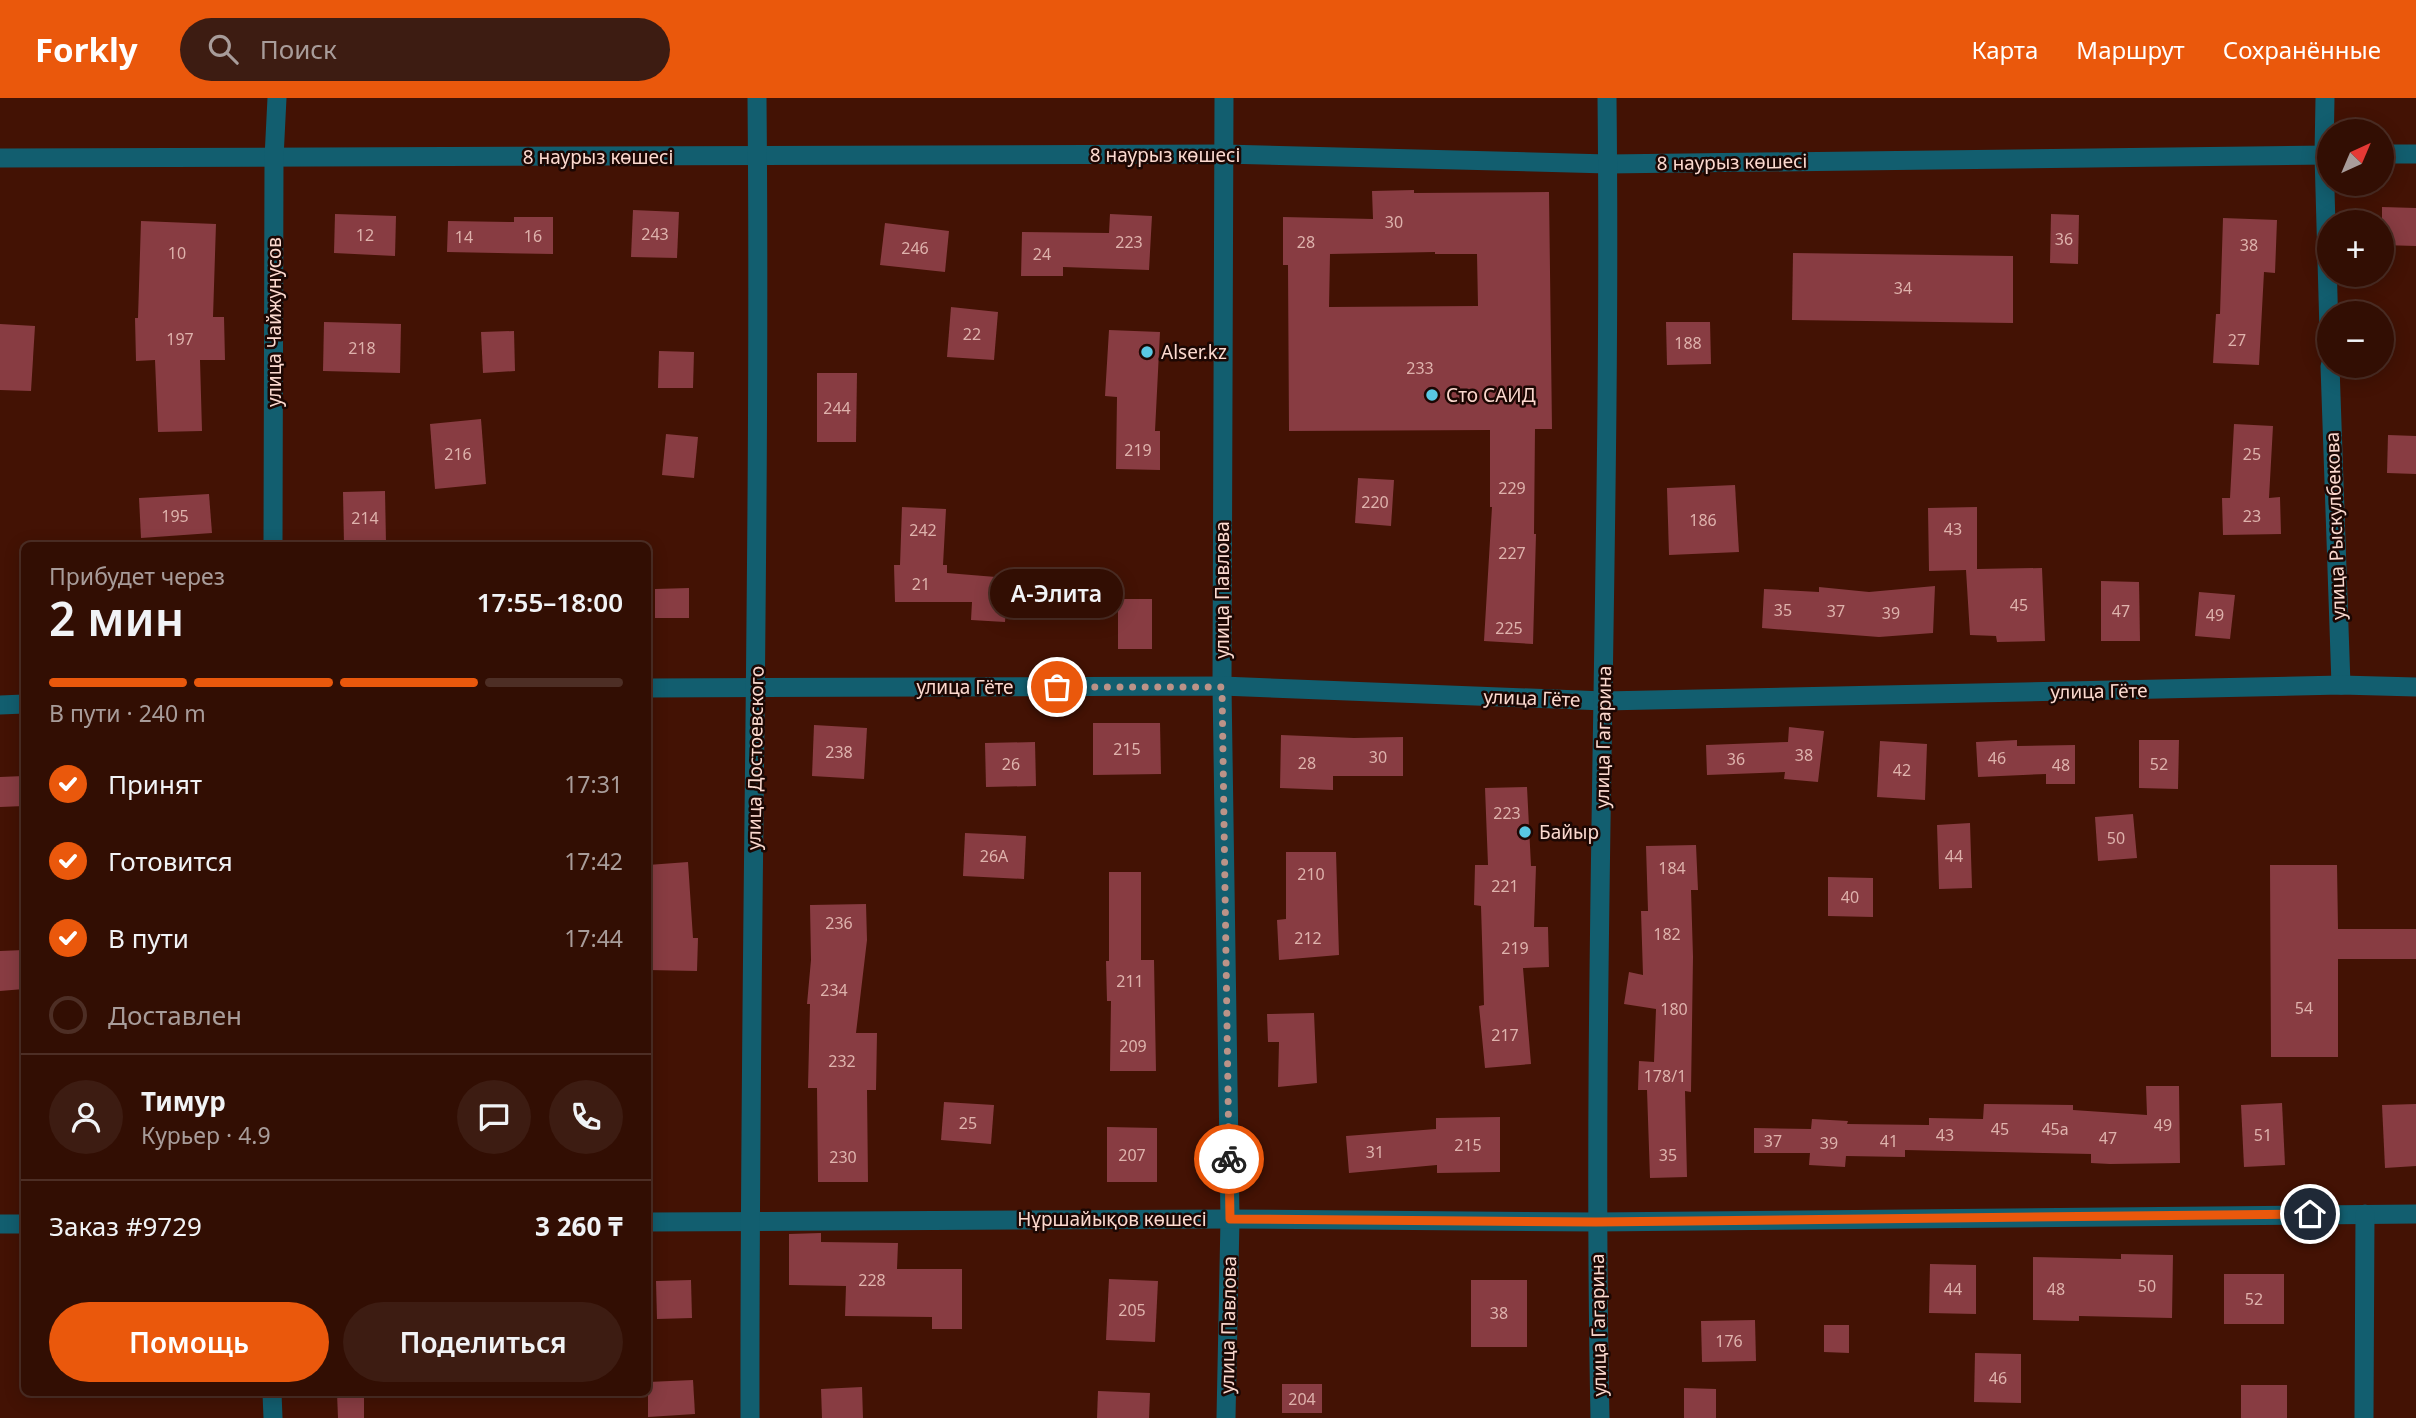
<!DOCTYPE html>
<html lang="ru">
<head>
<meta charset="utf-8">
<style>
	:root { --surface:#320e03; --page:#3d1c12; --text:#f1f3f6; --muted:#a89c9a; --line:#4d2e25; --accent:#ea580c }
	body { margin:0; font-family:"Noto Sans",sans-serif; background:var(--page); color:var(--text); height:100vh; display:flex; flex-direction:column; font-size:26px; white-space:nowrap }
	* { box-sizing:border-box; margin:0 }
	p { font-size:23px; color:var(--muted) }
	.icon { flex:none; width:38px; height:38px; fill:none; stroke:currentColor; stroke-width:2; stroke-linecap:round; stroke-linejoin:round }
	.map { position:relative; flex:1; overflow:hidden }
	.sheet { position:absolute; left:21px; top:444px; width:630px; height:854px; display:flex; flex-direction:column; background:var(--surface); border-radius:10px; box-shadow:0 4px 18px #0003,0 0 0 2px var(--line) }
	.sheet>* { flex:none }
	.needle { width:46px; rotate:44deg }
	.tools { position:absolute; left:2317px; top:21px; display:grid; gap:14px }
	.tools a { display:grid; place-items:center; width:77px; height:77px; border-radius:50%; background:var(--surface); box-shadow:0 4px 18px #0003,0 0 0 2px var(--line); font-size:35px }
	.pin { position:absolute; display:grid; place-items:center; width:60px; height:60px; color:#fff; margin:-30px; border:4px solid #fff; border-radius:50%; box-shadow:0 2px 7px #0007 }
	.courier { position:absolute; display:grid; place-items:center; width:70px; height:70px; margin:-35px; border:5px solid #ea580c; border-radius:50%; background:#fff; color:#222; box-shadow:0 2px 9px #0007 }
	.bubble { position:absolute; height:49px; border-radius:24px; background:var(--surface); box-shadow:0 4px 18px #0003,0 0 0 2px var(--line); font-size:23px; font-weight:600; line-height:49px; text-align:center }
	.head em { font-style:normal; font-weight:600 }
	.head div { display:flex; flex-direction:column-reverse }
	.head { display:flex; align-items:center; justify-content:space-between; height:119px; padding:0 28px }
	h1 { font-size:46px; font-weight:600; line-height:52px }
	.bar { display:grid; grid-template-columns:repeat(4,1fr); gap:10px 7px; align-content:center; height:84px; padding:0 28px }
	.bar i { height:9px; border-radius:5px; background:var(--line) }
	.bar .selected { background:var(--accent) }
	.bar p { grid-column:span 4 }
	.line { display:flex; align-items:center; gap:18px; padding:0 28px; border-top:2px solid var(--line) }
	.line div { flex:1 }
	.round { display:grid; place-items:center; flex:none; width:74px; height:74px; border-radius:37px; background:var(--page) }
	ol { padding:0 28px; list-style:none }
	li { display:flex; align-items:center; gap:21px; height:77px }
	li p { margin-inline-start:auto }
	li .icon { padding:7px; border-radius:50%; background:var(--accent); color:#fff; stroke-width:4 }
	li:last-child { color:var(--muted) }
	li i { width:38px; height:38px; border:4px solid var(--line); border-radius:50% }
	.primary-button { display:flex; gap:14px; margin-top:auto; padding:14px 28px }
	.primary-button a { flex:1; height:80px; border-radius:42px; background:var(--accent); color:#fff; font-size:28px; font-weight:600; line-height:80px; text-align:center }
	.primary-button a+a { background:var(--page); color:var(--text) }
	header { display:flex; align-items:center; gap:42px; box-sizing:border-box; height:98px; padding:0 35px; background:var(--accent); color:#fff }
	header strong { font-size:33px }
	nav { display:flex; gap:38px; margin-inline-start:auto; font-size:24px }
	.search { width:490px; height:63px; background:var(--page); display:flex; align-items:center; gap:18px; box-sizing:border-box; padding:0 24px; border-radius:38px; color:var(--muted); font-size:26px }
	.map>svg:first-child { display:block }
</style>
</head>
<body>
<header>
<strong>Forkly</strong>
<div class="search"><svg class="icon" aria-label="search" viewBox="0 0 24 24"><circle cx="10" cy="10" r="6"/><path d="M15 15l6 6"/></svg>Поиск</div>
<nav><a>Карта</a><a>Маршрут</a><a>Сохранённые</a></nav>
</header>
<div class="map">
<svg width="2416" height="1320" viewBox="0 0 2416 1320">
	<rect width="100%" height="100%" fill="#431204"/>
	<!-- building -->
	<g fill="#883c42" fill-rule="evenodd">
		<path d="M 1414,92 L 1414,95 L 1549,94 L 1552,331 L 1535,331 L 1534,436 L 1536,436 L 1533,546 L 1484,543 L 1492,409 L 1490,409 L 1490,332 L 1289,333 L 1288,167 L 1283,167 L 1283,119 L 1373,121 L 1372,93 ZM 1435,154 L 1435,156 L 1477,156 L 1478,208 L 1329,209 L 1330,156 Z"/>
		<path d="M 2382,109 L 2416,110 L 2416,148 L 2382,147 Z"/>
		<path d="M 633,112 L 679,114 L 677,160 L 631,159 Z"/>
		<path d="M 335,116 L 396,118 L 395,158 L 334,155 Z"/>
		<path d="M 1110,116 L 1152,118 L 1149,172 L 1063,169 L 1063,178 L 1021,178 L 1022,134 L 1109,135 Z"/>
		<path d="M 2051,116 L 2079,117 L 2078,166 L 2050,165 Z"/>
		<path d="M 514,119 L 553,119 L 553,156 L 447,154 L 448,123 L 514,124 Z"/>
		<path d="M 2223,120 L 2277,122 L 2275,175 L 2264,174 L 2259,267 L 2213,265 L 2216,216 L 2220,216 Z"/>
		<path d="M 141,123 L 216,126 L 213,219 L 224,219 L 225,262 L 200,262 L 202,333 L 158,334 L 155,262 L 136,263 L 135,220 L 138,220 Z"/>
		<path d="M 885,125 L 949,133 L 945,174 L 880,167 Z"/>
		<path d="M 1793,155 L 2013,158 L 2013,225 L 1792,222 Z"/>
		<path d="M 951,209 L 998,214 L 994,262 L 947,259 Z"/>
		<path d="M 324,224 L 401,226 L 400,275 L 323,273 Z"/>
		<path d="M 1666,224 L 1710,224 L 1711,266 L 1667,267 Z"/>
		<path d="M 0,226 L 35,228 L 31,293 L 0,292 Z"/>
		<path d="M 1109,232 L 1160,234 L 1155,333 L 1160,333 L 1160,372 L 1116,371 L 1117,299 L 1105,298 Z"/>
		<path d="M 514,233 L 515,273 L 483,275 L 481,234 Z"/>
		<path d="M 659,253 L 694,254 L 693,290 L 658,290 Z"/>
		<path d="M 817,275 L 857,275 L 856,344 L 817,344 Z"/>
		<path d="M 481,321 L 486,386 L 435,391 L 430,326 Z"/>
		<path d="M 2234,326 L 2273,328 L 2269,400 L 2280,399 L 2281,436 L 2223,437 L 2222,400 L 2230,400 Z"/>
		<path d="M 666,336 L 698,339 L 694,380 L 662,377 Z"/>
		<path d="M 2388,337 L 2416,338 L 2416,376 L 2387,375 Z"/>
		<path d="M 1358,380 L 1394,382 L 1391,428 L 1355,425 Z"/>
		<path d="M 1735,387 L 1739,454 L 1669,457 L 1667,390 Z"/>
		<path d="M 385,393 L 386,445 L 344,446 L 343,394 Z"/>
		<path d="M 209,396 L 212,435 L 141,440 L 139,400 Z"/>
		<path d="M 902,409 L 946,411 L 943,467 L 947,467 L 947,475 L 1008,480 L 1005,524 L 971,522 L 972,504 L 895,504 L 894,467 L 900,467 Z"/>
		<path d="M 1977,409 L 1977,471 L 2042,470 L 2045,543 L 1997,544 L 1996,538 L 1970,537 L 1966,472 L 1929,473 L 1928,410 Z"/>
		<path d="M 2101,483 L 2139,484 L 2140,543 L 2101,543 Z"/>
		<path d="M 1935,488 L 1933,535 L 1879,539 L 1762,530 L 1764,491 L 1819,494 L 1819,489 L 1869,494 Z"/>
		<path d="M 689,490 L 689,520 L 655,520 L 655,491 Z"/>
		<path d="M 2199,494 L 2235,497 L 2230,541 L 2195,538 Z"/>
		<rect x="1118" y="501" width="34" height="50"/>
		<path d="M 1093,625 L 1160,625 L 1161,676 L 1093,677 Z"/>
		<path d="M 814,627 L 867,630 L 864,681 L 812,678 Z"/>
		<path d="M 1789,629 L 1824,633 L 1818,684 L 1784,681 L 1785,674 L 1707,677 L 1706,647 L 1788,644 Z"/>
		<path d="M 1281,637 L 1354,640 L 1403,639 L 1403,678 L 1333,678 L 1333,692 L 1280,690 Z"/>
		<path d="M 2017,642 L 2017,648 L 2075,647 L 2075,686 L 2046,686 L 2046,676 L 1978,679 L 1976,644 Z"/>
		<path d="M 2139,642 L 2179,642 L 2178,691 L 2139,690 Z"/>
		<path d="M 1880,643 L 1927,646 L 1925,702 L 1877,699 Z"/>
		<path d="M 1035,644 L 1036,688 L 986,689 L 985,645 Z"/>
		<path d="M 24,678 L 24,708 L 0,709 L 0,679 Z"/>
		<path d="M 1527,689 L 1531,768 L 1536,768 L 1534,829 L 1548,829 L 1549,869 L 1523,870 L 1531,966 L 1485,970 L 1479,908 L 1484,907 L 1481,808 L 1474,807 L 1475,767 L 1488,767 L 1485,690 Z"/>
		<path d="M 2133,716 L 2137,760 L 2098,763 L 2095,719 Z"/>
		<path d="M 1970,725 L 1972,790 L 1939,791 L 1937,727 Z"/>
		<path d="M 965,735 L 1026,738 L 1024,781 L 963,778 Z"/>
		<path d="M 1696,747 L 1698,792 L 1691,792 L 1693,859 L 1691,994 L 1685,993 L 1687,1079 L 1650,1080 L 1647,992 L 1638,992 L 1639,963 L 1654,964 L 1656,911 L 1624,906 L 1629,874 L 1643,877 L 1641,813 L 1648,813 L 1646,748 Z"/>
		<path d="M 1286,754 L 1336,754 L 1339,857 L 1279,862 L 1277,822 L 1286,821 Z"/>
		<path d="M 688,764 L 693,840 L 698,840 L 697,873 L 648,872 L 648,839 L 652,839 L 648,767 Z"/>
		<path d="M 2270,767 L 2337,767 L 2338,831 L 2416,831 L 2416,861 L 2338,861 L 2338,959 L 2271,959 Z"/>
		<path d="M 1109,774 L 1141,774 L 1141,862 L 1154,862 L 1156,973 L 1110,973 L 1111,903 L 1107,903 L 1106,863 L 1109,863 Z"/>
		<path d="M 1828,779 L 1873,780 L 1873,819 L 1828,818 Z"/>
		<path d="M 866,806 L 867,842 L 856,935 L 877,935 L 876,992 L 867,992 L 868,1084 L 818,1084 L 817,990 L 808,990 L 810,906 L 807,906 L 811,862 L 810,807 Z"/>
		<path d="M 24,852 L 24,891 L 0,893 L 0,853 Z"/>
		<path d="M 1314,915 L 1317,985 L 1278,989 L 1279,944 L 1268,944 L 1267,916 Z"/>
		<path d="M 2146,988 L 2179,988 L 2180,1065 L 2110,1066 L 2091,1065 L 2091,1056 L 1905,1052 L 1905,1059 L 1846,1058 L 1845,1069 L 1809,1067 L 1810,1055 L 1754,1055 L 1754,1030 L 1811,1031 L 1812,1021 L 1848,1023 L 1847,1026 L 1929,1027 L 1929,1020 L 1983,1021 L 1984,1006 L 2073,1007 L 2073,1012 L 2147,1017 Z"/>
		<path d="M 944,1004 L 994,1007 L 991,1046 L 941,1042 Z"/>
		<path d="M 2282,1005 L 2285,1067 L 2244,1069 L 2241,1007 Z"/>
		<path d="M 2416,1006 L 2416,1068 L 2385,1070 L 2382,1007 Z"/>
		<path d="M 1500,1019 L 1500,1074 L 1437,1075 L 1437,1067 L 1349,1075 L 1346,1038 L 1436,1031 L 1436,1020 Z"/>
		<path d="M 1107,1029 L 1157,1030 L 1157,1084 L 1107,1084 Z"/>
		<path d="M 821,1135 L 821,1144 L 898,1145 L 897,1171 L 962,1171 L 962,1231 L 932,1231 L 932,1219 L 845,1218 L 846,1188 L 789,1187 L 789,1136 Z"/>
		<path d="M 2121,1156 L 2173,1157 L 2172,1220 L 2079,1218 L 2079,1223 L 2033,1222 L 2033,1159 L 2121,1161 Z"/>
		<path d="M 1930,1166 L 1976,1167 L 1976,1216 L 1929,1215 Z"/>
		<rect x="2224" y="1176" width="60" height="50"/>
		<path d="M 1109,1181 L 1158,1183 L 1155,1244 L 1106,1242 Z"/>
		<path d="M 691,1182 L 692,1220 L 657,1221 L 656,1183 Z"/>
		<rect x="1471" y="1182" width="56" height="67"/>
		<path d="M 1755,1222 L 1756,1263 L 1702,1264 L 1701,1223 Z"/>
		<path d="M 1824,1227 L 1849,1227 L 1849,1255 L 1824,1254 Z"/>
		<path d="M 1975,1255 L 2021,1256 L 2021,1305 L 1974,1304 Z"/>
		<path d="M 693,1282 L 695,1316 L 648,1319 L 648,1284 Z"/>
		<rect x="1282" y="1286" width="40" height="29"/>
		<rect x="2241" y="1287" width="46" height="33"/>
		<path d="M 862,1289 L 863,1320 L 822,1320 L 821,1291 Z"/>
		<path d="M 1684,1290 L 1716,1291 L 1716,1320 L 1684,1320 Z"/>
		<path d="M 1098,1293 L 1150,1295 L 1149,1320 L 1097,1320 Z"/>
		<path d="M 337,1295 L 364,1295 L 364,1320 L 338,1320 Z"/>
	</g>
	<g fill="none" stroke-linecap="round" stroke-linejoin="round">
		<!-- minor -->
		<g stroke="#125e6f" stroke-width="19">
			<path d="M 1224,0 L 1222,588 L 1230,1121 L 1226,1320"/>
			<path d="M 2325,0 L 2324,57 L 2329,233"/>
			<path d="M 2382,56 L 2416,56"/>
			<path d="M 0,60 L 1224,56 L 1608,66 L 2329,57"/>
			<path d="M 2330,268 L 2341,587"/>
			<path d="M 273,448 L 274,60 L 277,0"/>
			<path d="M 648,590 L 1222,588 L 1604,603 L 2341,587 L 2416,589"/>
			<path d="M 0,607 L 24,606"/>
			<path d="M 648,1124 L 1230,1121 L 1596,1124 L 2416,1116"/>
			<path d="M 0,1126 L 24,1126"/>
			<path d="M 272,1295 L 273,1320"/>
			<path d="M 750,1320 C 749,880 761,440 757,0"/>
			<path d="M 1600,1320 C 1591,880 1612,440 1607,0"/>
			<path d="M 2364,1320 L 2365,1116"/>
		</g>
	</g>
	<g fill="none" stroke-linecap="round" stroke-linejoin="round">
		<!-- done -->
		<path stroke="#bb9388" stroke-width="7" stroke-dasharray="0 12.6" d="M 1057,589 L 1222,589 L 1229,1061"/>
		<!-- route -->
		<path stroke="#ea580c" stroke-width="9" d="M 1229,1061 L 1230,1121 L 1596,1124 L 2310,1116"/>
	</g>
	<!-- markers -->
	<g fill="#59c8e4" stroke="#1c0703" stroke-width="2.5">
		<circle cx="1147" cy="254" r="7"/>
		<circle cx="1432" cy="297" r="7"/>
		<circle cx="1525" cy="734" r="7"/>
	</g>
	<g text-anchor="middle" stroke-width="5" stroke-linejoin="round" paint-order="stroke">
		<!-- number labels -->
		<g font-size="16" fill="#deb2ac">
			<text x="1394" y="130">30</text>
			<text x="655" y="142">243</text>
			<text x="365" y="143">12</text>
			<text x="533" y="144">16</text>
			<text x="464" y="145">14</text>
			<text x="2064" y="147">36</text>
			<text x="1129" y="150">223</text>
			<text x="1306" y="150">28</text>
			<text x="2249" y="153">38</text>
			<text x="915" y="156">246</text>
			<text x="177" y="161">10</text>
			<text x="1042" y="162">24</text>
			<text x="1903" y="196">34</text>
			<text x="972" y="242">22</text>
			<text x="180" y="247">197</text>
			<text x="2237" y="248">27</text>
			<text x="1688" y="251">188</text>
			<text x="362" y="256">218</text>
			<text x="1420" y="276">233</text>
			<text x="837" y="316">244</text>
			<text x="1138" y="358">219</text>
			<text x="458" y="362">216</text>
			<text x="2252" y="362">25</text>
			<text x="1512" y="396">229</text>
			<text x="1375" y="410">220</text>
			<text x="175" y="424">195</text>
			<text x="2252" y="424">23</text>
			<text x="365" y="426">214</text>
			<text x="1703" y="428">186</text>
			<text x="1953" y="437">43</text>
			<text x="923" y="438">242</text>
			<text x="1512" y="461">227</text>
			<text x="921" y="492">21</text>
			<text x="2019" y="513">45</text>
			<text x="1783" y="518">35</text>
			<text x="1836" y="519">37</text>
			<text x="2121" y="519">47</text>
			<text x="1891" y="521">39</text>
			<text x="2215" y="523">49</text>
			<text x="1509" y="536">225</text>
			<text x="1127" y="657">215</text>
			<text x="839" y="660">238</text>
			<text x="1804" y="663">38</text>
			<text x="1378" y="665">30</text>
			<text x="1997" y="666">46</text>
			<text x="1736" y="667">36</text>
			<text x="1307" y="671">28</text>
			<text x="1011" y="672">26</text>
			<text x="2159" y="672">52</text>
			<text x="2061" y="673">48</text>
			<text x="1902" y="678">42</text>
			<text x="1507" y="721">223</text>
			<text x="2116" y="746">50</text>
			<text x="994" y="764">26А</text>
			<text x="1954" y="764">44</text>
			<text x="1672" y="776">184</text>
			<text x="1311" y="782">210</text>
			<text x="1505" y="794">221</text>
			<text x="1850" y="805">40</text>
			<text x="839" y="831">236</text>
			<text x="1667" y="842">182</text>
			<text x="1308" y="846">212</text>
			<text x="1515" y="856">219</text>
			<text x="1130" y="889">211</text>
			<text x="834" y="898">234</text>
			<text x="2304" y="916">54</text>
			<text x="1674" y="917">180</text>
			<text x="1505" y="943">217</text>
			<text x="1133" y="954">209</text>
			<text x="842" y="969">232</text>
			<text x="1665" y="984">178/1</text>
			<text x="968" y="1031">25</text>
			<text x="2163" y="1033">49</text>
			<text x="2000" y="1037">45</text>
			<text x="2055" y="1037">45а</text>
			<text x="1945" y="1043">43</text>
			<text x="2263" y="1043">51</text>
			<text x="2108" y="1046">47</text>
			<text x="1773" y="1049">37</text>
			<text x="1889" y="1049">41</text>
			<text x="1829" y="1051">39</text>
			<text x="1468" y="1053">215</text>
			<text x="1375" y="1060">31</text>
			<text x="1132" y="1063">207</text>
			<text x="1668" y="1063">35</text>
			<text x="843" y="1065">230</text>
			<text x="872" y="1188">228</text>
			<text x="2147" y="1194">50</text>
			<text x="1953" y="1197">44</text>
			<text x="2056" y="1197">48</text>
			<text x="2254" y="1207">52</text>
			<text x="1132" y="1218">205</text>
			<text x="1499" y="1221">38</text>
			<text x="1729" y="1249">176</text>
			<text x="1998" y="1286">46</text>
			<text x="1302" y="1307">204</text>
		</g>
		<!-- street labels -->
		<g font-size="19" fill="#fbd9cf" stroke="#1c0703">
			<text x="1165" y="64">8 наурыз көшесі</text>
			<text x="598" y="66">8 наурыз көшесі</text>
			<text transform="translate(1732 64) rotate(-1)" y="7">8 наурыз көшесі</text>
			<text transform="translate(274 224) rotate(-90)" y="7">улица Чайжунусов</text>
			<text transform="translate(2335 428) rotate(-92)" y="7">улица Рыскулбекова</text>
			<text transform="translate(1222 492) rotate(-90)" y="7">улица Павлова</text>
			<text x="965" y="596">улица Гёте</text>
			<text transform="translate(2099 593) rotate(-1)" y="7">улица Гёте</text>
			<text transform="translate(1532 600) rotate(2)" y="7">улица Гёте</text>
			<text transform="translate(1603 639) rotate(-89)" y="7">улица Гагарина</text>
			<text transform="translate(755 660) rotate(-89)" y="7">улица Достоевского</text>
			<text x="1112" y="1128">Нұршайықов көшесі</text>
			<text transform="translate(1228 1227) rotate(-89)" y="7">улица Павлова</text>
			<text transform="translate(1598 1227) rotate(-91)" y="7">улица Гагарина</text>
		</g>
		<!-- poi labels -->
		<g font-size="19" fill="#fbd9cf" stroke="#1c0703" text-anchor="start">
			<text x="1161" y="261">Alser.kz</text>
			<text x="1446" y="304">Сто САИД</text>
			<text x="1539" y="741">Байыр</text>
		</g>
	</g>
</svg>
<div class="tools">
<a><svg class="needle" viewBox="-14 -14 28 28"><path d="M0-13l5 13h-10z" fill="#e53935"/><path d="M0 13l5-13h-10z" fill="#a89c9a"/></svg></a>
<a>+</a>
<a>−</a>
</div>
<div class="pin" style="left:1057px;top:589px;background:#ea580c"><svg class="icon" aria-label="bag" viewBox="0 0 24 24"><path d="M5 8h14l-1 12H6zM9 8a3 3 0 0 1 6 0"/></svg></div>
<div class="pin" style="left:2310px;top:1116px;background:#1f2937"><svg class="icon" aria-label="home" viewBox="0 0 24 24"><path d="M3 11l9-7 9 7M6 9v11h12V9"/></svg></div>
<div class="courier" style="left:1229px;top:1061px"><svg class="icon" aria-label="bike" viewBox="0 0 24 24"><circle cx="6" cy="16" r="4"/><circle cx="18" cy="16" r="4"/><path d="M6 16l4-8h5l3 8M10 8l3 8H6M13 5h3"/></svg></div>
<div class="bubble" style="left:990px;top:471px;width:133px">А-Элита</div>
<section class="sheet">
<div class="head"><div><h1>2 мин</h1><p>Прибудет через</p></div><em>17:55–18:00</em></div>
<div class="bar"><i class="selected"></i><i class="selected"></i><i class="selected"></i><i></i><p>В пути · 240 m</p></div>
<ol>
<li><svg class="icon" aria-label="check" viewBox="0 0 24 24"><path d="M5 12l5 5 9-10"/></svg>Принят<p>17:31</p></li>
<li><svg class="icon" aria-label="check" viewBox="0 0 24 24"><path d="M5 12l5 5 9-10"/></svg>Готовится<p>17:42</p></li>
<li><svg class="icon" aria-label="check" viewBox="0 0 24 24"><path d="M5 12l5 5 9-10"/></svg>В пути<p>17:44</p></li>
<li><i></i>Доставлен</li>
</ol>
<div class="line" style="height:126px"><a class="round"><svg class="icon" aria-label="person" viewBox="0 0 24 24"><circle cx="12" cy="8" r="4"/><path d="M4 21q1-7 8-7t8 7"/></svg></a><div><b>Тимур</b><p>Курьер · 4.9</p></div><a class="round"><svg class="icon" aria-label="chat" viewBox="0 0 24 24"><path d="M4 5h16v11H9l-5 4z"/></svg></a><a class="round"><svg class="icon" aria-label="phone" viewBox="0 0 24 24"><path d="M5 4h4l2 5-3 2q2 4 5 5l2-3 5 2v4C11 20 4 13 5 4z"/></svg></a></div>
<div class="line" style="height:91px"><div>Заказ #9729</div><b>3 260 ₸</b></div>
<div class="primary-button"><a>Помощь</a><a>Поделиться</a></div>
</section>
</div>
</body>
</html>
